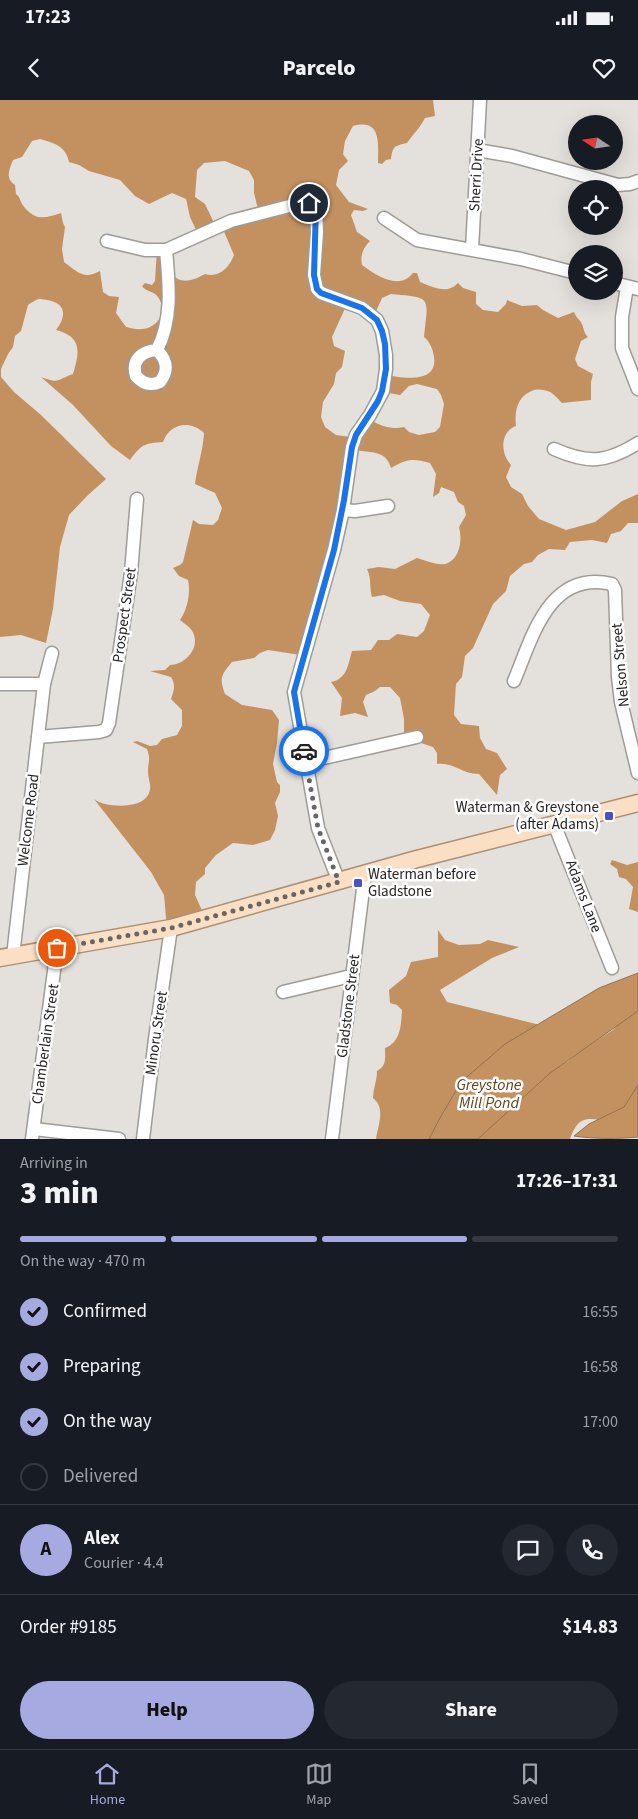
<!DOCTYPE html>
<html lang="en">
<head>
<meta charset="utf-8">
<style>
	:root { --surface:#171b24; --page:#242831; --text:#f1f3f6; --muted:#9ea1a6; --line:#363941; --accent:#a6aae1 }
	body { margin:0; font-family:"Source Sans 3",sans-serif; background:var(--page); color:var(--text); height:100vh; display:flex; flex-direction:column; font-size:19px; white-space:nowrap }
	* { box-sizing:border-box; margin:0 }
	p { font-size:16px; color:var(--muted) }
	.icon { flex:none; width:28px; height:28px; fill:none; stroke:currentColor; stroke-width:2; stroke-linecap:round; stroke-linejoin:round }
	.map { position:relative; height:1039px; overflow:hidden }
	.details { display:flex; flex-direction:column; background:var(--surface); flex:1 }
	.details>* { flex:none }
	.needle { width:32px; rotate:283deg }
	.buttons { position:absolute; left:568px; top:15px; display:grid; gap:10px }
	.buttons a { display:grid; place-items:center; width:55px; height:55px; border-radius:50%; background:var(--surface); box-shadow:0 5px 20px #0002; font-size:25px }
	.pin { position:absolute; display:grid; place-items:center; width:42px; height:42px; color:#fff; margin:-21px; border:2px solid #fff; border-radius:50%; box-shadow:0 1px 5px #0007 }
	.courier { position:absolute; display:grid; place-items:center; width:50px; height:50px; margin:-25px; border:4px solid #1a73e8; border-radius:50%; background:#fff; color:#222; box-shadow:0 1px 6px #0007 }
	.head em { font-style:normal; font-weight:800 }
	.head div { display:flex; flex-direction:column-reverse }
	.head { display:flex; align-items:center; justify-content:space-between; height:85px; padding:0 20px }
	h1 { font-size:32px; font-weight:800; line-height:38px }
	.bar { display:grid; grid-template-columns:repeat(4,1fr); gap:8px 5px; align-content:center; height:60px; padding:0 20px }
	.bar i { height:6px; border-radius:4px; background:var(--line) }
	.bar .selected { background:var(--accent) }
	.bar p { grid-column:span 4 }
	.line { display:flex; align-items:center; gap:12px; padding:0 20px; border-top:1px solid var(--line) }
	.line div { flex:1 }
	.round { display:grid; place-items:center; flex:none; width:52px; height:52px; border-radius:26px; background:var(--page) }
	ol { padding:0 20px; list-style:none }
	li { display:flex; align-items:center; gap:15px; height:55px }
	li p { margin-inline-start:auto }
	li .icon { padding:5px; border-radius:50%; background:var(--accent); color:#111; stroke-width:4 }
	li:last-child { color:var(--muted) }
	li i { width:28px; height:28px; border:2px solid var(--line); border-radius:50% }
	.primary-button { display:flex; gap:10px; margin-top:auto; padding:10px 20px }
	.primary-button a { flex:1; height:58px; border-radius:30px; background:var(--accent); color:#111; font-size:20px; font-weight:800; line-height:58px; text-align:center }
	.primary-button a+a { background:var(--page); color:var(--text) }
	.status { display:flex; justify-content:space-between; align-items:center; height:35px; padding:0 25px; background:var(--surface); direction:ltr }
	.status svg { height:14px; fill:currentColor }
	header { display:flex; justify-content:space-between; align-items:center; height:65px; padding:0 20px; background:var(--surface); font-size:22px; font-weight:800 }
	.tabs { display:flex; justify-content:space-around; align-items:center; height:70px; border-top:1px solid var(--line); background:var(--surface); font-size:14px; color:var(--muted) }
	.tabs a { display:grid; justify-items:center; gap:2px }
	.tabs .selected { color:var(--accent) }
	.map>svg:first-child { display:block }
</style>
</head>
<body>
<div class="status"><b>17:23</b><svg viewBox="0 0 49 12"><path d="M0 12V9h3v3zM5 12V6h3v6zM10 12V3h3v9zM15 12V0h3v12zM26 1h20v11H26zM47 4h2v5h-2z"/></svg></div>
<header><svg class="icon" aria-label="back" viewBox="0 0 24 24"><path d="M15 5l-7 7 7 7"/></svg>Parcelo<svg class="icon" aria-label="heart" viewBox="0 0 24 24"><path d="M12 20l-8-8c-3-5 5-10 8-4 3-6 11-1 8 4z"/></svg></header>
<div class="map">
<svg width="638" height="1039" viewBox="0 0 638 1039">
	<rect width="100%" height="100%" fill="#e4e0dc"/>
	<!-- forest -->
	<g fill="#c39160" fill-rule="evenodd">
		<path d="M 0,0 L 433,0 L 435,16 L 425,18 C 420,28 413,34 407,43 C 394,46 393,46 391,59 L 386,60 L 382,64 L 378,63 C 378,44 382,18 353,26 L 345,41 L 343,54 L 348,61 L 339,70 L 336,85 L 349,102 L 368,109 L 363,111 L 354,110 L 351,115 L 357,132 L 370,141 C 363,148 360,155 362,165 C 375,175 399,191 413,173 L 417,173 L 420,182 C 433,187 447,195 458,183 L 463,188 L 476,192 L 476,204 L 483,210 L 498,212 L 506,204 L 507,200 L 522,206 L 537,205 L 543,210 L 558,218 L 574,212 C 576,217 578,218 581,222 C 584,227 583,232 588,237 L 581,241 L 575,259 L 578,266 L 593,274 L 591,282 L 591,300 L 562,303 C 559,300 554,294 550,292 C 546,290 539,289 534,290 C 518,295 514,310 516,326 C 500,332 500,353 511,365 L 506,377 L 511,387 L 522,394 L 528,406 L 539,419 L 566,430 L 595,422 L 622,401 L 638,394 L 638,423 L 628,423 L 621,431 L 611,434 L 607,443 L 592,440 L 570,442 L 565,450 L 549,449 L 538,455 L 532,462 L 524,464 L 510,476 L 506,491 L 493,504 L 473,548 L 465,556 L 462,577 L 456,584 L 454,615 L 461,624 L 479,626 L 480,638 L 486,649 L 497,653 L 507,669 L 500,675 L 497,695 L 479,674 C 461,674 454,662 437,664 L 437,653 L 433,647 L 412,640 L 404,641 L 404,619 L 400,598 L 390,587 L 380,587 L 375,591 L 366,595 L 363,602 L 368,617 L 355,613 L 340,616 L 342,598 L 331,582 C 347,579 348,565 352,551 L 371,550 L 378,540 L 389,540 L 397,534 L 417,537 L 424,531 L 430,515 L 421,504 L 400,501 L 384,495 L 372,497 C 369,488 372,479 367,469 L 379,467 L 395,469 L 417,458 C 425,460 440,467 448,463 C 461,457 462,438 459,427 L 466,415 L 464,406 L 458,402 L 454,392 L 441,387 L 439,393 L 433,397 L 436,374 L 430,363 C 412,358 407,359 391,368 C 386,350 372,353 355,350 L 307,556 L 268,550 L 260,553 L 254,558 L 232,562 C 221,575 219,578 225,594 L 242,605 L 272,610 L 279,620 L 277,643 L 273,664 L 277,682 L 280,685 L 280,692 L 275,703 L 278,716 L 275,730 L 270,740 L 253,745 L 233,743 L 216,755 L 205,768 L 205,774 L 196,782 L 195,795 L 205,817 L 167,829 L 164,795 L 151,772 L 94,699 C 105,708 141,709 148,695 C 153,686 148,681 148,672 C 148,661 151,660 147,649 L 133,642 L 137,641 L 150,646 L 157,645 L 162,639 L 177,635 L 182,626 L 182,610 L 171,599 C 174,590 176,585 171,577 L 150,571 L 165,570 L 170,565 C 184,565 199,550 194,535 C 192,528 186,525 180,520 C 187,510 191,493 188,480 L 179,476 L 173,468 L 180,465 L 183,462 L 193,420 L 199,424 L 213,425 L 218,420 L 222,408 L 215,393 L 195,384 C 197,367 203,351 204,333 C 190,320 170,323 163,342 C 144,343 141,345 130,360 L 111,346 L 73,305 L 41,277 C 60,284 56,280 73,274 C 80,251 82,237 56,230 C 67,216 66,203 47,200 C 46,200 41,199 39,199 C 35,200 31,203 28,205 L 21,231 L 15,236 L 13,247 L 8,254 L 1,269 L 1,277 L 14,292 L 41,315 L 106,379 L 87,396 L 69,415 L 60,447 L 53,509 L 46,543 L 21,535 L 0,537 ZM 40,39 C 54,43 66,46 69,62 L 79,65 L 89,71 L 120,80 L 135,96 L 149,104 L 172,93 L 186,99 L 190,117 L 199,136 L 216,127 L 205,104 L 195,97 L 197,70 L 204,63 L 225,61 L 249,71 L 254,80 L 254,93 L 259,113 L 222,127 L 234,155 C 229,168 219,178 205,174 C 175,191 171,173 157,149 L 155,181 L 152,185 L 145,183 L 142,186 C 146,192 154,191 158,197 C 168,211 158,228 142,229 C 137,230 131,228 126,227 L 116,213 L 119,197 L 109,196 L 103,192 L 100,171 C 83,180 78,172 64,162 L 62,149 L 65,127 L 63,123 L 61,113 C 44,119 34,121 22,104 C 20,100 20,97 16,94 L 15,85 C 5,78 9,70 13,60 L 22,57 L 32,41 ZM 391,194 C 433,198 428,196 424,237 C 430,242 433,249 434,257 C 438,284 402,278 386,275 L 383,292 L 400,295 L 409,286 L 417,284 L 437,289 L 441,295 L 444,304 L 440,327 L 435,332 L 419,335 L 409,332 L 404,327 C 390,330 381,326 369,319 L 357,338 L 336,335 L 325,327 L 321,317 L 323,302 L 334,284 L 336,273 L 342,267 L 345,251 L 334,246 L 332,237 L 347,204 L 374,216 L 382,198 Z"/>
		<path d="M 612,760 L 627,765 L 638,762 L 638,812 L 629,809 L 633,787 L 626,779 L 619,777 L 617,769 L 610,764 Z"/>
		<path d="M 438,830 L 445,840 L 459,845 L 480,844 L 488,840 L 519,847 L 492,858 L 440,890 L 447,902 L 552,928 L 435,1039 L 376,1039 C 378,1025 386,1008 373,998 C 373,989 377,981 377,971 C 387,966 385,958 385,948 C 401,942 401,925 402,910 L 397,905 L 390,903 L 389,890 L 406,876 L 411,862 L 438,857 Z"/>
		<path d="M 638,909 L 638,1004 L 611,1022 C 588,1018 579,1014 570,1039 L 474,1039 L 534,980 L 568,961 L 580,951 L 613,930 L 626,916 Z"/>
	</g>
	<!-- water -->
	<g fill="#c49260" stroke="#95714e">
		<path d="M 638,873 L 638,911 L 550,973 L 478,1039 L 429,1039 L 440,1018 L 461,982 L 505,944 L 599,888 Z"/>
		<path d="M 638,985 L 638,1037 C 618,1039 594,1039 574,1036 L 589,1024 L 624,1007 Z"/>
	</g>
	<g fill="none" stroke-linecap="round" stroke-linejoin="round">
		<!-- minor casing -->
		<g stroke="#9f9b97" stroke-width="15">
			<g id="minor">
				<path d="M 477,50 L 512,56 L 618,85 L 630,84 L 638,81"/>
				<path d="M 384,118 L 417,140 L 521,159 L 576,173"/>
				<path d="M 107,141 L 145,150 L 166,150 L 231,121 L 301,103 L 309,103 L 316,107 L 317,132 L 314,175 L 317,189 L 321,193 L 362,208 L 377,220 L 382,231 L 386,255 L 386,269 L 383,291 L 370,315 L 356,335 L 352,347 L 343,410 L 334,450 L 294,592 L 318,728 L 339,782"/>
				<path d="M 472,149 L 480,0"/>
				<path d="M 614,183 L 638,189"/>
				<path d="M 627,187 L 622,217 L 622,248 L 638,289"/>
				<path d="M 157,250 C 167,260 169,270 160,282 C 151,286 143,284 136,276 C 131,260 142,251 157,250 C 173,219 169,184 166,150"/>
				<path d="M 554,349 C 588,364 606,363 638,343"/>
				<path d="M 343,410 L 355,411 L 388,406"/>
				<path d="M 514,581 C 532,538 549,469 612,484 L 615,490 L 618,577 L 621,602 L 638,673"/>
				<path d="M 0,584 L 44,584"/>
				<path d="M 38,637 L 99,632 L 106,630 L 109,623 L 131,473 L 137,399"/>
				<path d="M 306,662 L 417,637"/>
				<path d="M 554,724 L 612,868"/>
				<path d="M 13,856 L 44,584 L 52,553"/>
				<path d="M 283,892 L 351,876"/>
				<path d="M 34,1029 L 119,1039"/>
				<path d="M 32,1039 L 57,848"/>
				<path d="M 143,1039 L 155,939 L 171,828"/>
				<path d="M 332,1039 L 365,773"/>
			</g>
		</g>
		<!-- major casing -->
		<g stroke="#ad8f72" stroke-width="19">
			<path id="major" d="M 0,858 L 171,828 L 417,759 L 638,703"/>
		</g>
		<!-- minor -->
		<use href="#minor" stroke="#fff" stroke-width="12"/>
		<!-- major -->
		<use href="#major" stroke="#fadfc4" stroke-width="16"/>
	</g>
	<g fill="none" stroke-linecap="round" stroke-linejoin="round">
		<!-- done -->
		<path stroke="#686664" stroke-width="5" stroke-dasharray="0 9" d="M 57,848 L 171,828 L 339,782 L 318,728 L 304,651"/>
		<!-- route -->
		<path stroke="#1a73e8" stroke-width="6" d="M 304,651 L 294,592 L 334,450 L 344,400 L 352,347 L 356,335 L 378,301 L 382,291 L 386,269 L 385,244 L 382,231 L 377,220 L 362,208 L 321,193 L 317,189 L 314,175 L 316,107 L 309,103"/>
	</g>
	<!-- markers -->
	<g fill="#4a51c7" stroke="#fff" stroke-width="2">
		<rect x="604" y="711" width="10" height="10" rx="2.5"/>
		<rect x="353" y="778" width="10" height="10" rx="2.5"/>
	</g>
	<g text-anchor="middle" stroke-width="5" stroke-linejoin="round" paint-order="stroke">
		<!-- street labels -->
		<g font-size="15" fill="#262423" stroke="#fff">
			<text transform="translate(476 75) rotate(-87)" y="5">Sherri Drive</text>
			<text transform="translate(124 515) rotate(-82)" y="5">Prospect Street</text>
			<text transform="translate(620 565) rotate(-95)" y="5">Nelson Street</text>
			<text transform="translate(28 720) rotate(-83)" y="5">Welcome Road</text>
			<text transform="translate(584 796) rotate(69)" y="5">Adams Lane</text>
			<text transform="translate(348 906) rotate(-83)" y="5">Gladstone Street</text>
			<text transform="translate(156 933) rotate(-82)" y="5">Minoru Street</text>
			<text transform="translate(45 944) rotate(-82)" y="5">Chamberlain Street</text>
		</g>
		<!-- poi labels -->
		<g font-size="15" fill="#262423" stroke="#fff" text-anchor="end">
			<text x="599" y="712">Waterman &amp; Greystone<tspan x="599" dy="17">(after Adams)</tspan></text>
			<text x="368" y="779" text-anchor="start">Waterman before<tspan x="368" dy="17">Gladstone</tspan></text>
		</g>
		<!-- water labels -->
		<g font-size="16" font-style="italic" fill="#66421c" stroke="#fff">
			<text x="489" y="990">Greystone<tspan x="489" dy="18">Mill Pond</tspan></text>
		</g>
	</g>
</svg>
<div class="buttons">
<a><svg class="needle" viewBox="-14 -14 28 28"><path d="M0-13l5 13h-10z" fill="#e53935"/><path d="M0 13l5-13h-10z" fill="#9ea1a6"/></svg></a>
<a><svg class="icon" aria-label="locate" viewBox="0 0 24 24"><circle cx="12" cy="12" r="6"/><path d="M12 2v4M12 18v4M2 12h4M18 12h4"/></svg></a>
<a><svg class="icon" aria-label="layers" viewBox="0 0 24 24"><path d="M12 4l9 5-9 5-9-5zM3 14l9 5 9-5"/></svg></a>
</div>
<div class="pin" style="left:57px;top:848px;background:#ea580c"><svg class="icon" aria-label="bag" viewBox="0 0 24 24"><path d="M5 8h14l-1 12H6zM9 8a3 3 0 0 1 6 0"/></svg></div>
<div class="pin" style="left:309px;top:103px;background:#1f2937"><svg class="icon" aria-label="home" viewBox="0 0 24 24"><path d="M3 11l9-7 9 7M6 9v11h12V9"/></svg></div>
<div class="courier" style="left:304px;top:651px"><svg class="icon" aria-label="car" viewBox="0 0 24 24"><path d="M5 17H2v-5l4-1 3-4h7l3 4 3 1v5h-3M9 17h6M6 11h13"/><circle cx="7" cy="17" r="2"/><circle cx="17" cy="17" r="2"/></svg></div>
</div>
<section class="details">
<div class="head"><div><h1>3 min</h1><p>Arriving in</p></div><em>17:26–17:31</em></div>
<div class="bar"><i class="selected"></i><i class="selected"></i><i class="selected"></i><i></i><p>On the way · 470 m</p></div>
<ol>
<li><svg class="icon" aria-label="check" viewBox="0 0 24 24"><path d="M5 12l5 5 9-10"/></svg>Confirmed<p>16:55</p></li>
<li><svg class="icon" aria-label="check" viewBox="0 0 24 24"><path d="M5 12l5 5 9-10"/></svg>Preparing<p>16:58</p></li>
<li><svg class="icon" aria-label="check" viewBox="0 0 24 24"><path d="M5 12l5 5 9-10"/></svg>On the way<p>17:00</p></li>
<li><i></i>Delivered</li>
</ol>
<div class="line" style="height:90px"><b class="round" style="background:var(--accent);color:#111">A</b><div><b>Alex</b><p>Courier · 4.4</p></div><a class="round"><svg class="icon" aria-label="chat" viewBox="0 0 24 24"><path d="M4 5h16v11H9l-5 4z"/></svg></a><a class="round"><svg class="icon" aria-label="phone" viewBox="0 0 24 24"><path d="M5 4h4l2 5-3 2q2 4 5 5l2-3 5 2v4C11 20 4 13 5 4z"/></svg></a></div>
<div class="line" style="height:65px"><div>Order #9185</div><b>$14.83</b></div>
<div class="primary-button"><a>Help</a><a>Share</a></div>
</section>
<nav class="tabs">
<a class="selected"><svg class="icon" aria-label="home" viewBox="0 0 24 24"><path d="M3 11l9-7 9 7M6 9v11h12V9"/></svg>Home</a>
<a><svg class="icon" aria-label="map" viewBox="0 0 24 24"><path d="M3 6l6-2 6 2 6-2v14l-6 2-6-2-6 2zM9 4v14M15 6v14"/></svg>Map</a>
<a><svg class="icon" aria-label="saved" viewBox="0 0 24 24"><path d="M7 4h10v16l-5-4-5 4z"/></svg>Saved</a>
</nav>
</body>
</html>
